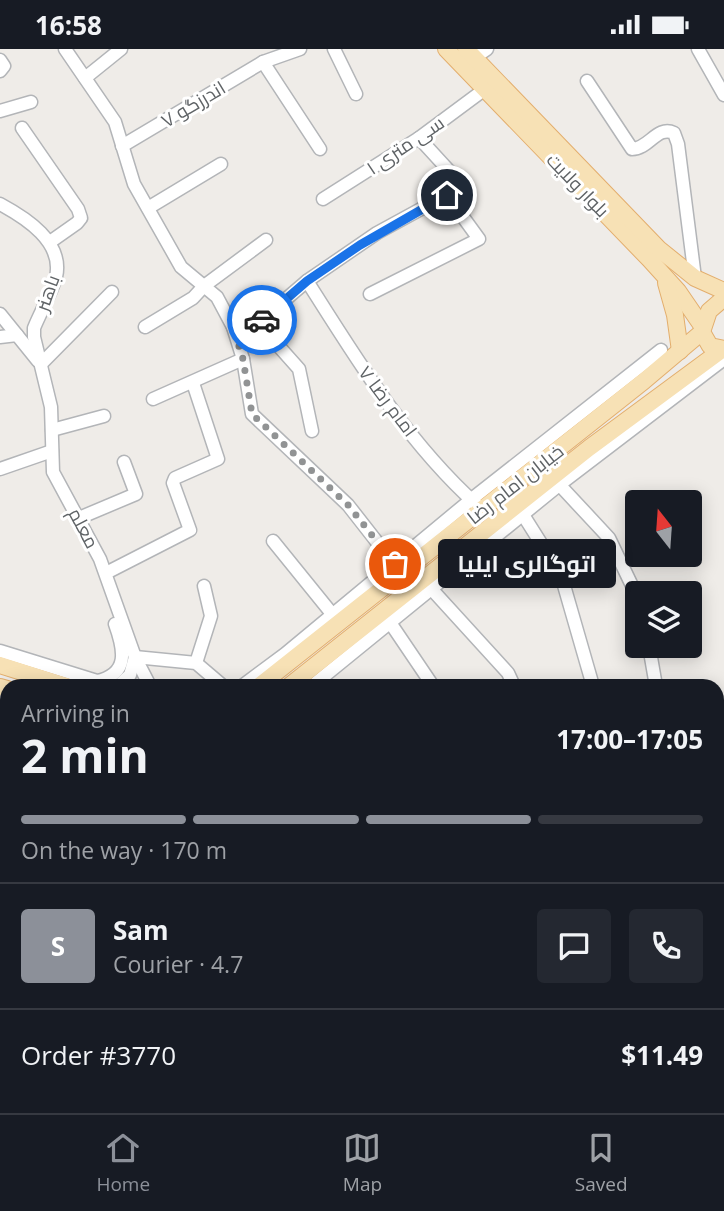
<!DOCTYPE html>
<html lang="en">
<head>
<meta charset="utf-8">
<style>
	:root { --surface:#171b24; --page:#242831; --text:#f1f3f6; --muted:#9ea1a6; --line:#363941; --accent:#8c9099 }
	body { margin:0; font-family:"Open Sans",Cairo,sans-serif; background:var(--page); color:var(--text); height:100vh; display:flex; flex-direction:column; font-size:26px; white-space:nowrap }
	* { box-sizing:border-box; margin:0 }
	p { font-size:23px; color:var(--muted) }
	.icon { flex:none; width:38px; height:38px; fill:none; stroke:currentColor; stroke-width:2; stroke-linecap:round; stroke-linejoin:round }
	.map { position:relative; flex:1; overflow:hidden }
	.drawer { position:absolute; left:0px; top:630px; width:724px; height:434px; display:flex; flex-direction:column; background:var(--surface); border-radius:21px 21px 0 0; box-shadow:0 4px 18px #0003 }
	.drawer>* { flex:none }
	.needle { width:46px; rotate:343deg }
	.tools { position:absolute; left:625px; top:441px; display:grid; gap:14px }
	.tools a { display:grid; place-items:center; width:77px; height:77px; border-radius:7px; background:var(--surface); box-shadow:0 4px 18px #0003; font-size:35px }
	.pin { position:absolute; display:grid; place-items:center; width:60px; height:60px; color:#fff; margin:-30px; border:4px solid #fff; border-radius:50%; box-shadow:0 2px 7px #0007 }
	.courier { position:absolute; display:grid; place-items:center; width:70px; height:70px; margin:-35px; border:5px solid #1a73e8; border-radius:50%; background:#fff; color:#222; box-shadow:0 2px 9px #0007 }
	.bubble { position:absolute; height:49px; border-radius:7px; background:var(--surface); box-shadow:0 4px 18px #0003; font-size:23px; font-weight:700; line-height:49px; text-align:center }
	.overview em { font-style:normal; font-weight:700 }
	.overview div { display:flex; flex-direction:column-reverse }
	.overview { display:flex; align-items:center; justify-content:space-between; height:119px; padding:0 21px }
	h1 { font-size:46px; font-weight:700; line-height:52px }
	.bar { display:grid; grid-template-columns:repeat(4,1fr); gap:10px 7px; align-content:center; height:84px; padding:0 21px }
	.bar i { height:9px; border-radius:5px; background:var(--line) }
	.bar .selected { background:var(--accent) }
	.bar p { grid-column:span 4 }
	.line { display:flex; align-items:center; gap:18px; padding:0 21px; border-top:2px solid var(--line) }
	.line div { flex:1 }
	.round { display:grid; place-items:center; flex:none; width:74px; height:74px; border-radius:7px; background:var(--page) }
	.status { display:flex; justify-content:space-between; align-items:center; height:49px; padding:0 35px; background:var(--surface); direction:ltr }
	.status svg { height:19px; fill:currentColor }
	.dock { display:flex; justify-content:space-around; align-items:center; height:98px; border-top:2px solid var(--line); background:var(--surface); font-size:19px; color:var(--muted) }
	.dock a { display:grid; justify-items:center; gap:4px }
	.dock .selected { color:var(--accent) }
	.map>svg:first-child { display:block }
</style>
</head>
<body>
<div class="status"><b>16:58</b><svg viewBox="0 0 49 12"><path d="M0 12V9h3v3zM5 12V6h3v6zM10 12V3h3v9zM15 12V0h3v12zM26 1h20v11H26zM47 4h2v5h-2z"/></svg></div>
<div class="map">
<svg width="724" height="1064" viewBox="0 0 724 1064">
	<rect width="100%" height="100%" fill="#efece8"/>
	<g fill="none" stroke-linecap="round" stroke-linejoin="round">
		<!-- minor casing -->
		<g stroke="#b3b5b8" stroke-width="15">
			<g id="minor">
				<path d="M 65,0 L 115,73 L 134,135 L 181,218 L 217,248 L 233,278 L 243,310 L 252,365 L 348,456 L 402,525"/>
				<path d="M 334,0 L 356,45"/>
				<path d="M 698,0 L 724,46"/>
				<path d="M 474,9 L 487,0"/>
				<path d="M 0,11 L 4,17 L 0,22"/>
				<path d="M 263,13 L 320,100"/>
				<path d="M 85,29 L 121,0"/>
				<path d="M 587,32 L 632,100 C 649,100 657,76 674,84 L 678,95 L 695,229"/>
				<path d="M 0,62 L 31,53"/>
				<path d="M 22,79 L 78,160 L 81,169 L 77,174 L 50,193"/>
				<path d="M 122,97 L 263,13 L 300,0"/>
				<path d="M 323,150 L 419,89 L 485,40"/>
				<path d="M 0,155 C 26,169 64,193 56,228 C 51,245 41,262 34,279 L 34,288 L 51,358 L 53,423 L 100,510 L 135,608 L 150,637"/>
				<path d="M 148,159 L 221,115"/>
				<path d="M 307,232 C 357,311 407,393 477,456"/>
				<path d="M 370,245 L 479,190 L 447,146"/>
				<path d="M 0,265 L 38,312"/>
				<path d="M 258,274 L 299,320 L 312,382"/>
				<path d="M 145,278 L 193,249 L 204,237 L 266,191"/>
				<path d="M 233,278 L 258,274 L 307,232 L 377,184 L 463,137 L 419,89"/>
				<path d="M 0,288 L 17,286"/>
				<path d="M 41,315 L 112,243"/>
				<path d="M 153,350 L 243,310"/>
				<path d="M 52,381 L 104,367"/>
				<path d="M 0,420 L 52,402"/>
				<path d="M 555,431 L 609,489 L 637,547"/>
				<path d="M 520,461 L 561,526 L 593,637"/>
				<path d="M 79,469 L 136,445 L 124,413"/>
				<path d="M 273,492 L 337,571"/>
				<path d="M 106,524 L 190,481 L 173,434 L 175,429 L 218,410 L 193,334"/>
				<path d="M 426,534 L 508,624 L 514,637"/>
				<path d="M 387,569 L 433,637"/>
				<path d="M 649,597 L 656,637"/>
				<path d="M 0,602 L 97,632 C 130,625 124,600 115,575"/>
				<path d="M 135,608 L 196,614 L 223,637"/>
				<path d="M 196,614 L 211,567 L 204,537"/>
				<path d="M 118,637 L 130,626 L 135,608"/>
				<path d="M 242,637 L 285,605 L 473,449 L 661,301"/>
				<path d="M 312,637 L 559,436 L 724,310"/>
				<path d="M 0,649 L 7,652"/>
				<path d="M 3,731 L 7,729"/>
				<path d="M 718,745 L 724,741"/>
				<path d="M 0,864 L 7,857"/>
				<path d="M 0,932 L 7,923"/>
				<path d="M 718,940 L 724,943"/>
				<path d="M 0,1022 L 7,1027"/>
				<path d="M 0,1052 L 7,1041"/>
				<path d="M 48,1057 L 50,1058"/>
				<path d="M 249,1057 L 258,1064"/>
				<path d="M 350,1057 L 351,1064"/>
				<path d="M 447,1057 L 450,1064"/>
				<path d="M 664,1057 L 665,1064"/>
				<path d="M 114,1064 L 122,1057"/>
				<path d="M 178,1064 L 179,1057"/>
				<path d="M 462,1064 L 482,1057"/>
				<path d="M 564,1064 L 570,1057"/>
				<path d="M 706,1064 L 715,1058 L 719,1064"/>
			</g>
		</g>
		<!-- major casing -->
		<g stroke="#e3ae6d" stroke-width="18">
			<g id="major">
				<path d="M 446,0 L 649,210 L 678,242 L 702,277"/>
				<path d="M 466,0 L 659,200 L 695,229 L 724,242"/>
				<path d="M 666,234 L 675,266 L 680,302"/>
				<path d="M 724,249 L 709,262 L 702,283 L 710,297 L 724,300"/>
				<path d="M 0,616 L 66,637"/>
				<path d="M 259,637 L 644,332 L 702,283"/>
				<path d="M 289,637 L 589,399 L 723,300"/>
				<path d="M 0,638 L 7,640"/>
				<path d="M 0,883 L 7,874"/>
				<path d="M 0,911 L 7,902"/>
			</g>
		</g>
		<!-- minor -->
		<use href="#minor" stroke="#fff" stroke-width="12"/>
		<!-- major -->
		<use href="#major" stroke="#f7e1b5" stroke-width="16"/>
	</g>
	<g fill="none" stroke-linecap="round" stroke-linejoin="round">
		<!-- done -->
		<path stroke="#919394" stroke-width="7" stroke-dasharray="0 12.6" d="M 262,271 L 258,274 L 233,278 L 243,310 L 252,365 L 348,456 L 395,515"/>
		<!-- route -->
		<path stroke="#1a73e8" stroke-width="9" d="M 262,271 L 307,232 L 360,196 L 447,146"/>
	</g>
	<g text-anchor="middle" stroke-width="6" stroke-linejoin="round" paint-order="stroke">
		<!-- street labels -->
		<g font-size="19" fill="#5f6366" stroke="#fff">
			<text transform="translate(193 55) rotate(-31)" y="7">اندرزگو ۷</text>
			<text transform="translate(405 96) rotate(-34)" y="7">سی متری ۱</text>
			<text transform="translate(578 136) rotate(46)" y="7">بلوار ولایت</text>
			<text transform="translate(47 244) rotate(-70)" y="7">باهنر</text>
			<text transform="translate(388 352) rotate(53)" y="7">امام رضا ۷</text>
			<text transform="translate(515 435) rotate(-38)" y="7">خیابان امام رضا</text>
			<text transform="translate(84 479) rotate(62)" y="7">معلم</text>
		</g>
	</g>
</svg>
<div class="tools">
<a><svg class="needle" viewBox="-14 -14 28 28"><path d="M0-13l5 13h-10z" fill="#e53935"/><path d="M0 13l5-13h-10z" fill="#9ea1a6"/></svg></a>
<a><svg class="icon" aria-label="layers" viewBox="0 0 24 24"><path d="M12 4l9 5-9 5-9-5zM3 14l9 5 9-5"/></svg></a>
</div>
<div class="pin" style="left:395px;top:515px;background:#ea580c"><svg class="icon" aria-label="bag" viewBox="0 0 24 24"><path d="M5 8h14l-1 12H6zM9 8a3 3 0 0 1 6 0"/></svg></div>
<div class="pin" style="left:447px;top:146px;background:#1f2937"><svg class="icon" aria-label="home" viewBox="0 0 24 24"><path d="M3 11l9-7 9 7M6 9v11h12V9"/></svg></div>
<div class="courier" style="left:262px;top:271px"><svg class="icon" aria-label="car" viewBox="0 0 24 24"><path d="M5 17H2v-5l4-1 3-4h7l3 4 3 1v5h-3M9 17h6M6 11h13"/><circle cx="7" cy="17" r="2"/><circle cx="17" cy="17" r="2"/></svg></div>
<div class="bubble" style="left:438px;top:490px;width:178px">اتوگالری ایلیا</div>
<section class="drawer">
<div class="overview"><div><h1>2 min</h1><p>Arriving in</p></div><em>17:00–17:05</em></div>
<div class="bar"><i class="selected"></i><i class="selected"></i><i class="selected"></i><i></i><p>On the way · 170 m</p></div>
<div class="line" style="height:126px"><b class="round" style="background:var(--accent);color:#fff">S</b><div><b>Sam</b><p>Courier · 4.7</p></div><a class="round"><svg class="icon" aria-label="chat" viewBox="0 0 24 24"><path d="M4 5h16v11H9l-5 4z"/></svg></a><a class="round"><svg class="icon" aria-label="phone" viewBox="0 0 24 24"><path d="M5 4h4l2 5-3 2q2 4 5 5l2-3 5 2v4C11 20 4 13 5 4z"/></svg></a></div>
<div class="line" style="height:91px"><div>Order #3770</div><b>$11.49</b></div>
</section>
</div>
<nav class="dock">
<a class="selected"><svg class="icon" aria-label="home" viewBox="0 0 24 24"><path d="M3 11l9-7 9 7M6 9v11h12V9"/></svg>Home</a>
<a><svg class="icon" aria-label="map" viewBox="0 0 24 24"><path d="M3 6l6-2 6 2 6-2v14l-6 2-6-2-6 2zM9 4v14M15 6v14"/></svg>Map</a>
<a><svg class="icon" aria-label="saved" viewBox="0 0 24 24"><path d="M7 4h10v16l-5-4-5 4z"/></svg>Saved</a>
</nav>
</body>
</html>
